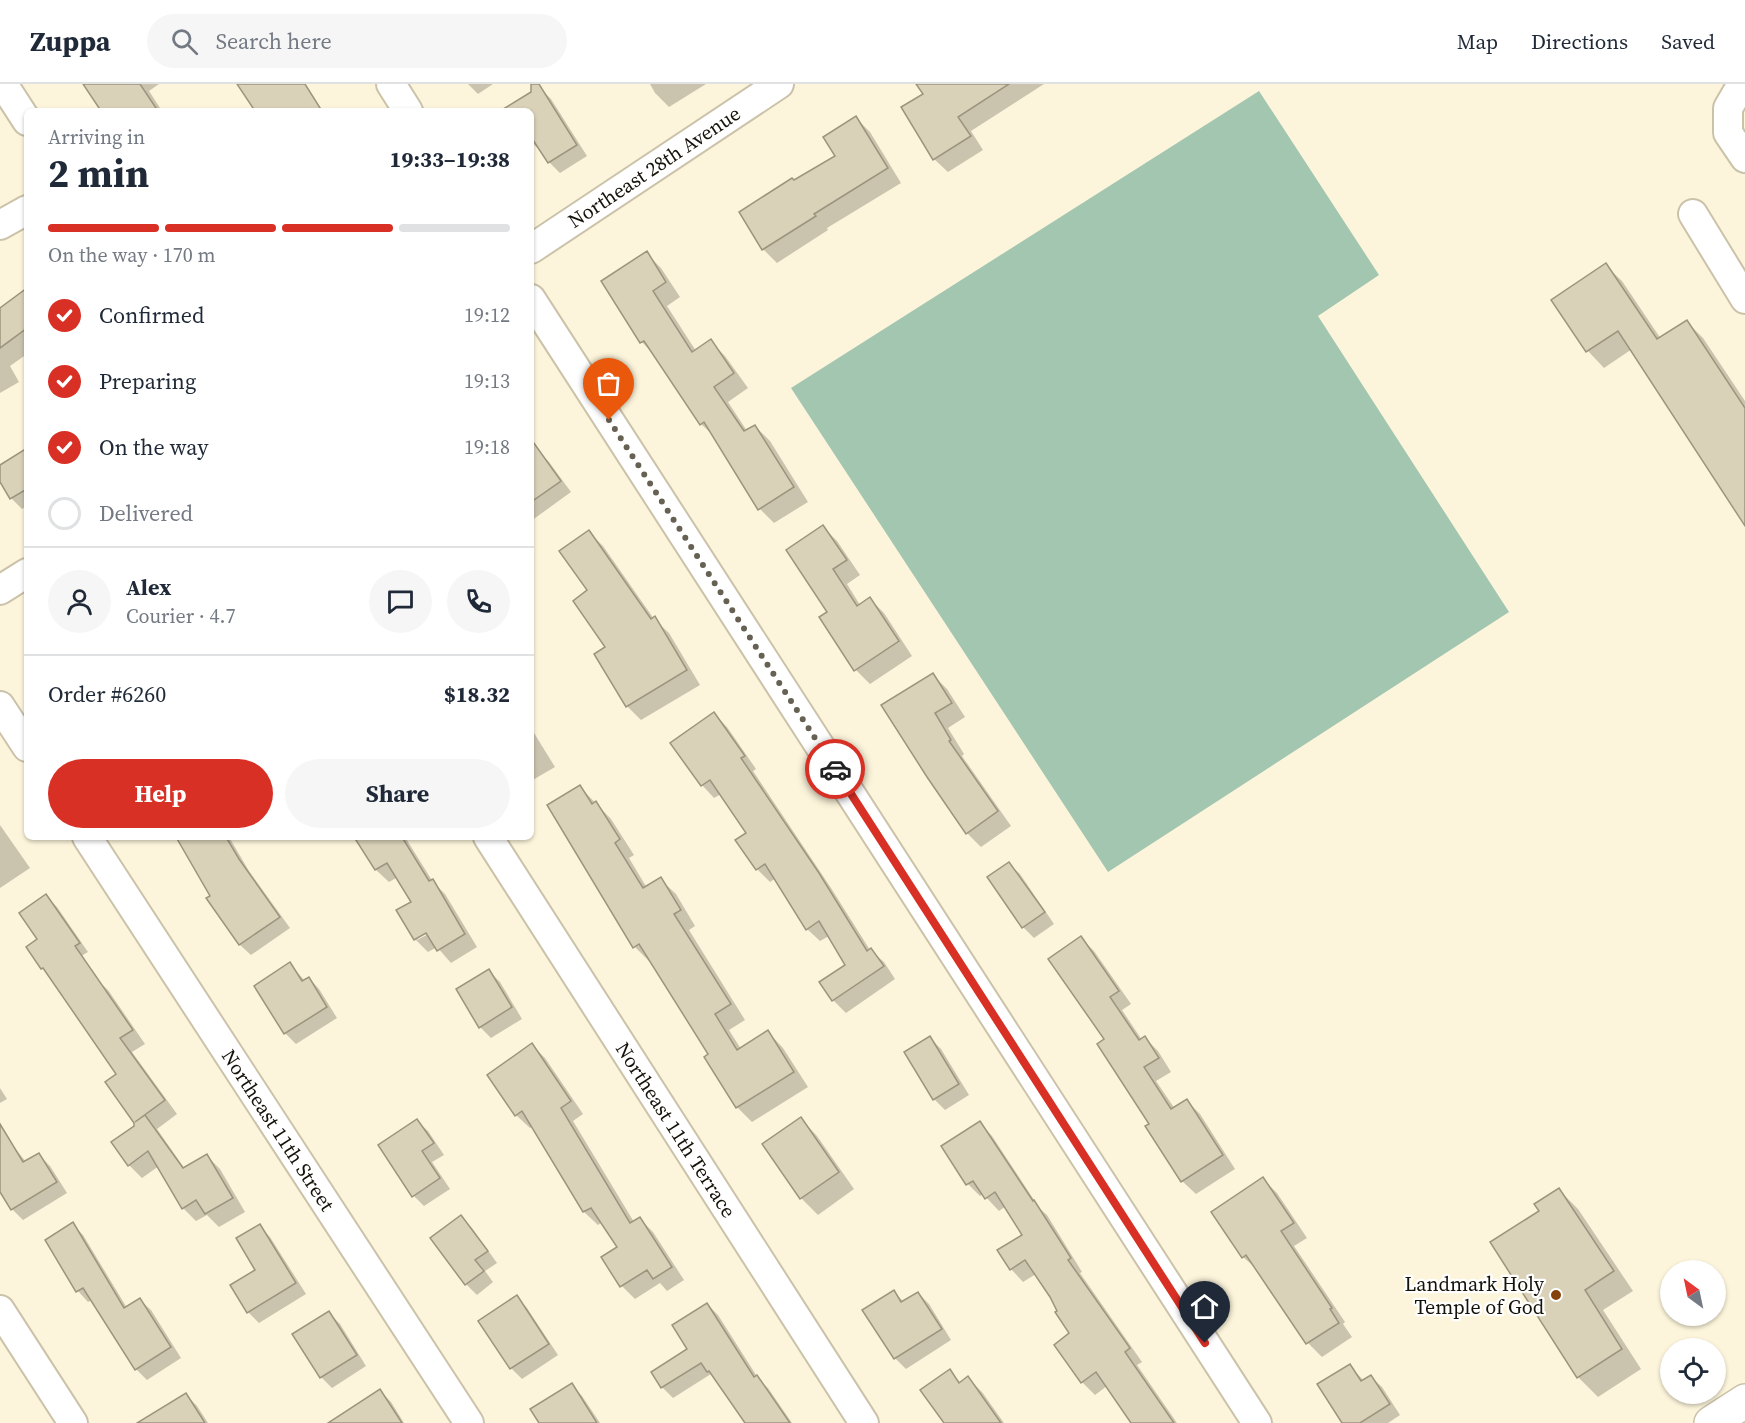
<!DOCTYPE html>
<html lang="en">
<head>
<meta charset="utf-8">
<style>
	:root { --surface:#fff; --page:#f6f6f7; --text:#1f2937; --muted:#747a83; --line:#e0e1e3; --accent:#d93025 }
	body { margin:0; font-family:"Source Serif 4",serif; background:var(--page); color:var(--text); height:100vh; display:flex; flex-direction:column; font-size:22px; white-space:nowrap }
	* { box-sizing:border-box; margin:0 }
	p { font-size:20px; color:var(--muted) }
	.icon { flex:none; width:33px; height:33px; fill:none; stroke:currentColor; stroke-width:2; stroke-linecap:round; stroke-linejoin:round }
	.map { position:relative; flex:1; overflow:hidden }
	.panel { position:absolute; left:24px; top:24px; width:510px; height:732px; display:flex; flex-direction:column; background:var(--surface); border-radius:9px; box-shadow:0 2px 4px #0004 }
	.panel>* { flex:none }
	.needle { width:39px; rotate:327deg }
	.fabs { position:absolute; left:1660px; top:1176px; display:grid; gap:12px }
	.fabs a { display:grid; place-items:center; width:66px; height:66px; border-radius:50%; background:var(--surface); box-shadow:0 2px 4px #0004; font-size:30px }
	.pin { position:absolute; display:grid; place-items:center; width:51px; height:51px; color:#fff; margin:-62px -26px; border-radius:50% 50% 50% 0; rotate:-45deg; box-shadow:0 0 6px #0007 }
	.pin .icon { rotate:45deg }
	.courier { position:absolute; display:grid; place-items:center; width:60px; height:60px; margin:-30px; border:4px solid #d93025; border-radius:50%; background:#fff; color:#222; box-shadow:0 2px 8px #0007 }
	.head em { font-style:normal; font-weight:700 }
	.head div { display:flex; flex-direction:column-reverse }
	.head { display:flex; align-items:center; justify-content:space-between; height:102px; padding:0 24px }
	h1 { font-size:39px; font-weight:700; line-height:45px }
	.bar { display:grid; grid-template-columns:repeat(4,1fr); gap:9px 6px; align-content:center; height:72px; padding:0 24px }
	.bar i { height:8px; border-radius:4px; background:var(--line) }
	.bar .current { background:var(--accent) }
	.bar p { grid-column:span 4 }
	.line { display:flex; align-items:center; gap:15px; padding:0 24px; border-top:2px solid var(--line) }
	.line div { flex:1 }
	.round { display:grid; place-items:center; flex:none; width:63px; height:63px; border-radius:32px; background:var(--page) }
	ol { padding:0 24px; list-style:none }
	li { display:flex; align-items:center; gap:18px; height:66px }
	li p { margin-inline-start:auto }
	li .icon { padding:6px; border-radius:50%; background:var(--accent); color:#fff; stroke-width:4 }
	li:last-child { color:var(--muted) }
	li i { width:33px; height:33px; border:3px solid var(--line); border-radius:50% }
	.button { display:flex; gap:12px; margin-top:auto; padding:12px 24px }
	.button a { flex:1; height:69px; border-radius:36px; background:var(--accent); color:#fff; font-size:24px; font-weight:700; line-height:69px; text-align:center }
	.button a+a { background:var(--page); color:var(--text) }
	header { display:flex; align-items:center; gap:36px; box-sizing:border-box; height:84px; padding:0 30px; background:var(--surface); border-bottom:2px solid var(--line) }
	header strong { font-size:28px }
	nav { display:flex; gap:33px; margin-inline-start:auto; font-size:21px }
	.search { width:420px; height:54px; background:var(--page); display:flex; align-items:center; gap:15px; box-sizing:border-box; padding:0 21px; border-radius:33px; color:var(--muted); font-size:22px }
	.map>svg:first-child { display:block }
</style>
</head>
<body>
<header>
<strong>Zuppa</strong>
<div class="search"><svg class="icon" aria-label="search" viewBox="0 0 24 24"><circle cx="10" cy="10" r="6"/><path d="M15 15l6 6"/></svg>Search here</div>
<nav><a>Map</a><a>Directions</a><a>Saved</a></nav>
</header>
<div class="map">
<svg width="1745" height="1339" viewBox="0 0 1745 1339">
	<rect width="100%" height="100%" fill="#fdf5db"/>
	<!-- forest -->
	<path fill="#a3c6b0" d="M 1259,7 L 1379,191 L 1318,232 L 1509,528 L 1108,788 L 791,304 Z"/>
	<!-- shadow -->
	<g fill="#0003" fill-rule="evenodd">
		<path d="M 85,0 L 159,0 L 149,7 L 162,27 L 106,27 Z"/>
		<path d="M 468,0 L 493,0 L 478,10 Z"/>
		<path d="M 650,0 L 706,0 L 669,23 L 655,9 Z"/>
		<path d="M 918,0 L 1044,0 L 971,47 L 983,66 L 948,88 L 934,75 L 925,11 Z"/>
		<path d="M 540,4 L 551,15 L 587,72 L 560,89 L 549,78 L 542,68 L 531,58 L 531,27 L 511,27 Z"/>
		<path d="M 856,34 L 870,48 L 901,99 L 827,144 L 828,146 L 777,179 L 763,165 L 794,98 L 837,72 Z"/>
		<path d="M 646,169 L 661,184 L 680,213 L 667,222 L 696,267 L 710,257 L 725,272 L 748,304 L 728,318 L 747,347 L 755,342 L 770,357 L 808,418 L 774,439 L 760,425 L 715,353 L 701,340 L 656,273 L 642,258 L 603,197 Z"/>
		<path d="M 1605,181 L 1622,197 L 1661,255 L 1687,238 L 1703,254 L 1745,317 L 1745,439 L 1632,265 L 1604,284 L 1588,267 L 1553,216 Z"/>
		<path d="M 27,206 L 27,270 L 10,282 L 19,298 L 0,309 L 0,226 Z"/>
		<path d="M 27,366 L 27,422 L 22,425 L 11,414 L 0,395 L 0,382 Z"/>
		<path d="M 538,367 L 549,378 L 571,408 L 531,437 L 531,372 Z"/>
		<path d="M 823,443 L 837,457 L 860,491 L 847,500 L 860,521 L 870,515 L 884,529 L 912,572 L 870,600 L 856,586 L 829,528 Z"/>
		<path d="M 589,448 L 603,462 L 654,535 L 669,549 L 700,601 L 641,636 L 627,622 L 590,507 Z"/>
		<path d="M 933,591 L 947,605 L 965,633 L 948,644 L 964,670 L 962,672 L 1011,742 L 981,763 L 967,749 L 928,693 Z"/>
		<path d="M 714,630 L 727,643 L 756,685 L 753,687 L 831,804 L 870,866 L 884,878 L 895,895 L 846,929 L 833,916 L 821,899 L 847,882 L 829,852 L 820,857 L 807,845 L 776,794 L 770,798 L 757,785 L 748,749 L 721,710 L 714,714 L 702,701 Z"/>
		<path d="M 531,644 L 555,683 L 531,697 Z"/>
		<path d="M 580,703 L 611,735 L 634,771 L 629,774 L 647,804 L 660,795 L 676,810 L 695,842 L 689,846 L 745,936 L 729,946 L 741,965 L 768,948 L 783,964 L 808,1003 L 752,1038 L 737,1023 L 710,971 L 652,877 L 650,878 L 635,863 Z"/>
		<path d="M 0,741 L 30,784 L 0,804 Z"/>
		<path d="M 178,753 L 229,753 L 249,787 L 290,844 L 251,871 L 240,861 L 209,815 L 212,812 Z"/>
		<path d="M 356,753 L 405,753 L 433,798 L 445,810 L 477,863 L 451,879 L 437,863 L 428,868 L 415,855 L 413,819 L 398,793 L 389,798 L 376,786 ZM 432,844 L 434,847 L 417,856 L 417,853 Z"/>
		<path d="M 1009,780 L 1020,790 L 1054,840 L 1034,854 L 1023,843 Z"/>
		<path d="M 46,812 L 57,823 L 88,868 L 50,891 L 39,856 Z"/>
		<path d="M 1081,854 L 1094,867 L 1131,920 L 1122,926 L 1142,956 L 1145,954 L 1158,967 L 1171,988 L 1156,997 L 1175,1025 L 1187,1017 L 1200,1030 L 1235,1085 L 1196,1110 L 1182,1097 L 1106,956 Z"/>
		<path d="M 290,880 L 305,897 L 309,894 L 319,905 L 337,934 L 296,960 L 285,949 Z"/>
		<path d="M 489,887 L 500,898 L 522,935 L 491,954 L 480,943 Z"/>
		<path d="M 94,893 L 108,906 L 145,960 L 132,968 L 177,1030 L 157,1045 L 185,1085 L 207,1072 L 220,1085 L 245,1128 L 219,1143 L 207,1131 L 196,1137 L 183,1124 L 159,1082 L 142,1094 L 129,1081 L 136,1038 L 107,998 L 118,990 Z"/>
		<path d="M 930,954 L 941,965 L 969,1011 L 945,1026 L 934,1015 Z"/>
		<path d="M 532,961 L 545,974 L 583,1030 L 573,1037 L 634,1138 L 640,1135 L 653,1148 L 684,1196 L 667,1207 L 660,1199 L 635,1215 L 622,1202 L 619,1163 L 602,1138 L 598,1141 L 584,1128 L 533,1042 L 530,1044 L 516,1031 Z"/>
		<path d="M 0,1004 L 7,1015 L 0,1019 Z"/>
		<path d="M 801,1035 L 817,1052 L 854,1105 L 818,1131 L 801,1114 Z"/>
		<path d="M 417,1037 L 428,1047 L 444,1071 L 432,1078 L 450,1105 L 424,1122 L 414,1112 Z"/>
		<path d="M 980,1039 L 992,1052 L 1040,1125 L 1047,1131 L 1082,1188 L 1080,1189 L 1142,1278 L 1137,1281 L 1177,1339 L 1133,1339 L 1107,1302 L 1095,1311 L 1082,1298 L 1072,1250 L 1036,1190 L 1023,1198 L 1011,1185 L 1024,1151 L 1006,1122 L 999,1127 L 983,1110 L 980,1112 L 968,1100 Z"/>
		<path d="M 10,1058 L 26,1078 L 39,1071 L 50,1082 L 67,1109 L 23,1136 L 12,1125 L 0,1105 L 0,1064 Z"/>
		<path d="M 1263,1095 L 1277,1109 L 1307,1154 L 1294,1162 L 1345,1238 L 1343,1240 L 1352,1253 L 1322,1273 L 1308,1259 L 1258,1186 L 1243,1173 Z"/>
		<path d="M 1559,1106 L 1578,1125 L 1633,1207 L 1603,1226 L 1641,1285 L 1598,1313 L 1578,1293 L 1541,1127 Z"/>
		<path d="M 461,1133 L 472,1144 L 497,1179 L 485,1187 L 493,1198 L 477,1211 L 466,1200 Z"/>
		<path d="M 72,1140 L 83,1151 L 127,1224 L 140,1216 L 151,1226 L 181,1274 L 147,1296 L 136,1285 L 92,1216 L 88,1218 L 78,1207 Z"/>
		<path d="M 259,1142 L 270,1153 L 306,1210 L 259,1239 L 248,1228 L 232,1201 L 257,1186 Z"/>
		<path d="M 894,1208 L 904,1218 L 918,1209 L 929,1220 L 951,1256 L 906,1285 L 895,1274 Z"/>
		<path d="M 517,1213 L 527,1224 L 558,1271 L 522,1295 L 511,1284 Z"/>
		<path d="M 707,1220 L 718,1231 L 758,1294 L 768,1304 L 792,1339 L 747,1339 L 718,1297 L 711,1290 L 673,1314 L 662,1303 L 689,1265 Z"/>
		<path d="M 329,1229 L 340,1240 L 366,1282 L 332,1304 L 321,1293 L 294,1251 Z"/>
		<path d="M 1350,1282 L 1364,1297 L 1371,1293 L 1382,1303 L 1400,1331 L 1388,1339 L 1344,1339 Z"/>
		<path d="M 949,1287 L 961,1299 L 968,1294 L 982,1308 L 1004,1339 L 945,1339 Z"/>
		<path d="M 572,1301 L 582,1312 L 600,1339 L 540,1339 Z"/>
		<path d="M 380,1307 L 391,1318 L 404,1339 L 346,1339 Z"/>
		<path d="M 186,1311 L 197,1322 L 208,1339 L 156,1339 Z"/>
	</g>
	<!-- building -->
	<g fill="#d9d1b8" stroke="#9c947d" stroke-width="1.5">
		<path d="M 83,0 L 140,0 L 158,27 L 101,27 Z"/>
		<path d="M 237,0 L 305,0 L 322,27 L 255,27 Z"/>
		<path d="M 531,0 L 539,0 L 577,61 L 548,79 L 531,53 L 531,27 L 500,27 L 531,8 Z"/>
		<path d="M 916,0 L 1009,0 L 958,33 L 971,52 L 933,76 L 901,23 L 923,10 Z"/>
		<path d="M 856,32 L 888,84 L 814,130 L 816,132 L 762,166 L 739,128 L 792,94 L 794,96 L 835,72 L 823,53 Z"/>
		<path d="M 647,167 L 666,198 L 653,207 L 692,268 L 711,255 L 734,289 L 714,303 L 744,347 L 755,341 L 794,403 L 758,426 L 704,338 L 700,341 L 644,257 L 640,259 L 601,197 Z"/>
		<path d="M 1606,179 L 1657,255 L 1687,236 L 1745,324 L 1745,442 L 1618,247 L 1586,268 L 1551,216 Z"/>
		<path d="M 27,204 L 27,244 L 0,264 L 0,224 Z"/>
		<path d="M 531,355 L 561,397 L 531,418 Z"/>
		<path d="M 27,364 L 27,405 L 10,415 L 0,398 L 0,381 Z"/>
		<path d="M 823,441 L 847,476 L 833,485 L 857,522 L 870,513 L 899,557 L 854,587 L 819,533 L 827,528 L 786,466 Z"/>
		<path d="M 589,446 L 651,535 L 655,532 L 687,586 L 626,623 L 594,570 L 605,563 L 573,517 L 587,506 L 559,467 Z"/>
		<path d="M 933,589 L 952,619 L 935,629 L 951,656 L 949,657 L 998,727 L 966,750 L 927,693 L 881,621 Z"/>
		<path d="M 714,628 L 745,672 L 741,674 L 819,789 L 867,867 L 871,864 L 884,882 L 832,917 L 819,898 L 845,881 L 819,837 L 806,846 L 765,780 L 756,786 L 735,756 L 746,749 L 710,696 L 701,702 L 670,659 Z"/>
		<path d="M 580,701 L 592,720 L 596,717 L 620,755 L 615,759 L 643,804 L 661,793 L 681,826 L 674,830 L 731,920 L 715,930 L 737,966 L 768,946 L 794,988 L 736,1024 L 704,973 L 708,970 L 639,860 L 633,864 L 547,721 Z"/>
		<path d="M 176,753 L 226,753 L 239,775 L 280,833 L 239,861 L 206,814 L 210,812 Z"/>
		<path d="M 354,753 L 402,753 L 429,797 L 433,795 L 465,850 L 437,867 L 426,849 L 414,856 L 396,826 L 411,818 L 387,779 L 375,786 Z"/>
		<path d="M 1009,778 L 1045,828 L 1022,844 L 987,793 Z"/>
		<path d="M 46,810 L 80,859 L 75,862 L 133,946 L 120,954 L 165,1016 L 135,1038 L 145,1031 L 183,1084 L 207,1070 L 233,1114 L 205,1130 L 196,1116 L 182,1125 L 148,1067 L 128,1082 L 111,1058 L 134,1042 L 134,1039 L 105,998 L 116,990 L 43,884 L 41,885 L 26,863 L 37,855 L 19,829 Z"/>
		<path d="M 1081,852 L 1119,907 L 1110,913 L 1139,956 L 1145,952 L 1159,974 L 1144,983 L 1171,1025 L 1187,1015 L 1223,1071 L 1181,1098 L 1145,1042 L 1149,1040 L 1097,960 L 1104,955 L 1048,875 Z"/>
		<path d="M 290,878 L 302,897 L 309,893 L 327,923 L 284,950 L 254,902 Z"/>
		<path d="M 489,885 L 512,923 L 479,944 L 456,905 Z"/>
		<path d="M 930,952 L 959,1000 L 933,1016 L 904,968 Z"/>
		<path d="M 532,959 L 571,1017 L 561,1024 L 630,1139 L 640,1133 L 672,1183 L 653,1195 L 647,1186 L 620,1203 L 601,1173 L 617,1163 L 591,1124 L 583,1128 L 522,1027 L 515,1032 L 487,991 Z"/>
		<path d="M 801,1033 L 839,1088 L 800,1115 L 762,1060 Z"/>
		<path d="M 417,1035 L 434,1059 L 422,1067 L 440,1094 L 412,1113 L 378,1061 Z"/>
		<path d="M 980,1037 L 1033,1117 L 1034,1116 L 1071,1174 L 1068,1176 L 1130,1264 L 1125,1268 L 1174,1339 L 1131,1339 L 1096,1288 L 1081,1299 L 1054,1261 L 1069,1249 L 1055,1228 L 1057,1227 L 1050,1213 L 1025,1176 L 1010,1186 L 997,1166 L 1022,1151 L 995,1108 L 985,1115 L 973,1097 L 966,1101 L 941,1062 Z"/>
		<path d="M 0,1040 L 23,1078 L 39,1069 L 57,1098 L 11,1126 L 0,1108 Z"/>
		<path d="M 1263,1093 L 1294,1139 L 1281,1147 L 1332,1224 L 1330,1225 L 1339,1239 L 1306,1260 L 1246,1171 L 1242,1174 L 1211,1128 Z"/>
		<path d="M 1559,1104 L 1614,1187 L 1585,1206 L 1622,1265 L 1577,1294 L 1490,1158 L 1539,1127 L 1534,1120 Z"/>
		<path d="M 461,1131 L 488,1167 L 475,1176 L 484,1187 L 465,1201 L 430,1154 Z"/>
		<path d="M 73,1138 L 124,1224 L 140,1214 L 171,1263 L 135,1286 L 83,1204 L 76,1208 L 45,1156 Z"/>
		<path d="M 260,1140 L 296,1199 L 247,1229 L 230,1201 L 255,1186 L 236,1154 Z"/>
		<path d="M 894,1206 L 901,1218 L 918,1208 L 942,1245 L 894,1275 L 862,1226 Z"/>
		<path d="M 517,1211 L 549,1260 L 510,1285 L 478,1237 Z"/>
		<path d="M 707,1219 L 754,1293 L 757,1291 L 790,1339 L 745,1339 L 709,1287 L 707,1288 L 701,1279 L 661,1304 L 651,1288 L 687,1265 L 672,1241 Z"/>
		<path d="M 329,1227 L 357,1271 L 320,1294 L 292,1250 Z"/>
		<path d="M 1350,1280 L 1361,1297 L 1371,1291 L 1390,1320 L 1360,1339 L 1342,1339 L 1317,1300 Z"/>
		<path d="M 950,1285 L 959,1299 L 968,1292 L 1001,1339 L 944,1339 L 920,1306 Z"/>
		<path d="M 572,1299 L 597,1339 L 539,1339 L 530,1325 Z"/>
		<path d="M 380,1305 L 402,1339 L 328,1339 Z"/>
		<path d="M 186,1309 L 205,1339 L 137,1339 Z"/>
	</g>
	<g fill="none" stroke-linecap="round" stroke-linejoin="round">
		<!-- street casing -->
		<g stroke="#cbc2aa" stroke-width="32">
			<g id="street">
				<path d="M 3,0 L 27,37"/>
				<path d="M 391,0 L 408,27"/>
				<path d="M 1742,0 L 1728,24 L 1728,49 L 1745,74"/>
				<path d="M 1693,130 L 1745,215"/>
				<path d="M 0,141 L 27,126"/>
				<path id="s1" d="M 531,165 L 779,0"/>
				<path d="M 531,215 L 1257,1339"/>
				<path d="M 0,506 L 27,489"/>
				<path d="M 0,622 L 27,663"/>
				<path id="s2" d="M 87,753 L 469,1339"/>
				<path id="s3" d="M 488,753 L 864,1339"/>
				<path d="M 0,1226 L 73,1339"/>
			</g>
		</g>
		<!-- secondary casing -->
		<g stroke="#cbc2aa" stroke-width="36">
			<path id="secondary" d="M 1711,1339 L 1745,1317"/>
		</g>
		<!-- street -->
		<use href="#street" stroke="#fff" stroke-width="28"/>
		<!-- secondary -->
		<use href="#secondary" stroke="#fff" stroke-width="33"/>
	</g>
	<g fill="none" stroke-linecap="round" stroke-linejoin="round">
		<!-- done -->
		<path stroke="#666152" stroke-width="6" stroke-dasharray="0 10.8" d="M 609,336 L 835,685"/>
		<!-- route -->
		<path stroke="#d93025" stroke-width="8" d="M 835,685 L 1205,1259"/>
	</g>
	<!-- markers -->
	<circle fill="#83430b" stroke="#fff" stroke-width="2" cx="1556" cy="1211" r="6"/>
	<g text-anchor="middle" stroke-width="4.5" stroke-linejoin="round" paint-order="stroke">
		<!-- street labels -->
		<g font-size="20" fill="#151209" stroke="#fff">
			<text dy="7" stroke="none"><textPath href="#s1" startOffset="148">Northeast 28th Avenue</textPath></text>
			<text dy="7" stroke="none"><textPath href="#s2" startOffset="350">Northeast 11th Street</textPath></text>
			<text dy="7" stroke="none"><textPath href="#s3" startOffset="348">Northeast 11th Terrace</textPath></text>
		</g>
		<!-- poi labels -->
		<g font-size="20" fill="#151209" stroke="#fff" text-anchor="end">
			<text x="1544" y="1207">Landmark Holy<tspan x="1544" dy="23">Temple of God</tspan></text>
		</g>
	</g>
</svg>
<div class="fabs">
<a><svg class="needle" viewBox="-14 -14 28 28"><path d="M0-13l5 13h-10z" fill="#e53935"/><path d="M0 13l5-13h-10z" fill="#747a83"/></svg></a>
<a><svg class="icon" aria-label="locate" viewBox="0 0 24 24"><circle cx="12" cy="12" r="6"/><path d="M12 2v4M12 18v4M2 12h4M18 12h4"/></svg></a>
</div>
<div class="pin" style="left:609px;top:336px;background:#ea580c"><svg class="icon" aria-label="bag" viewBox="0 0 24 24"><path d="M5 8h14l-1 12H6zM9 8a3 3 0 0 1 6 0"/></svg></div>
<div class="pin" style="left:1205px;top:1259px;background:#1f2937"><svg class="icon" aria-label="home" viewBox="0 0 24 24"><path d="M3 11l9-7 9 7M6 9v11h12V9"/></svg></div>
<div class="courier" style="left:835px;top:685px"><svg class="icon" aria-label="car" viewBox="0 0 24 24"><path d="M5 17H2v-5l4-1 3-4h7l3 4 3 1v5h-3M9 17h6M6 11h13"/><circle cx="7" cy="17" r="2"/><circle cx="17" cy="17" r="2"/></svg></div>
<section class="panel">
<div class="head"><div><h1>2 min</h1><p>Arriving in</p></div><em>19:33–19:38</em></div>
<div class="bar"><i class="current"></i><i class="current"></i><i class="current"></i><i></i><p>On the way · 170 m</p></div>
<ol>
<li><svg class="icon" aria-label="check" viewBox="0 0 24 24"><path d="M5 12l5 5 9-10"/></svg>Confirmed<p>19:12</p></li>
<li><svg class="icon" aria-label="check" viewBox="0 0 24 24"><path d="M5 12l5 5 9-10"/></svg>Preparing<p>19:13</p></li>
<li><svg class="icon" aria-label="check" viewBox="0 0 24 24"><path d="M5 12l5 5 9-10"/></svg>On the way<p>19:18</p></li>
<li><i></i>Delivered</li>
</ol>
<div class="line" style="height:108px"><a class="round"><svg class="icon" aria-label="person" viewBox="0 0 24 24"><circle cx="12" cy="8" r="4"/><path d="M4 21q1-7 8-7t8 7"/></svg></a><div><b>Alex</b><p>Courier · 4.7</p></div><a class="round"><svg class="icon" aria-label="chat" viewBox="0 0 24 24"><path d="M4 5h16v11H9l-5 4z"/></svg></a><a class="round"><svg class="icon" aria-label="phone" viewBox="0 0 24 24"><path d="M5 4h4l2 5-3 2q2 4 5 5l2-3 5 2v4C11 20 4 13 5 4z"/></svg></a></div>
<div class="line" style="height:78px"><div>Order #6260</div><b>$18.32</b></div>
<div class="button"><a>Help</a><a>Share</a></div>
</section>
</div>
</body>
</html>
